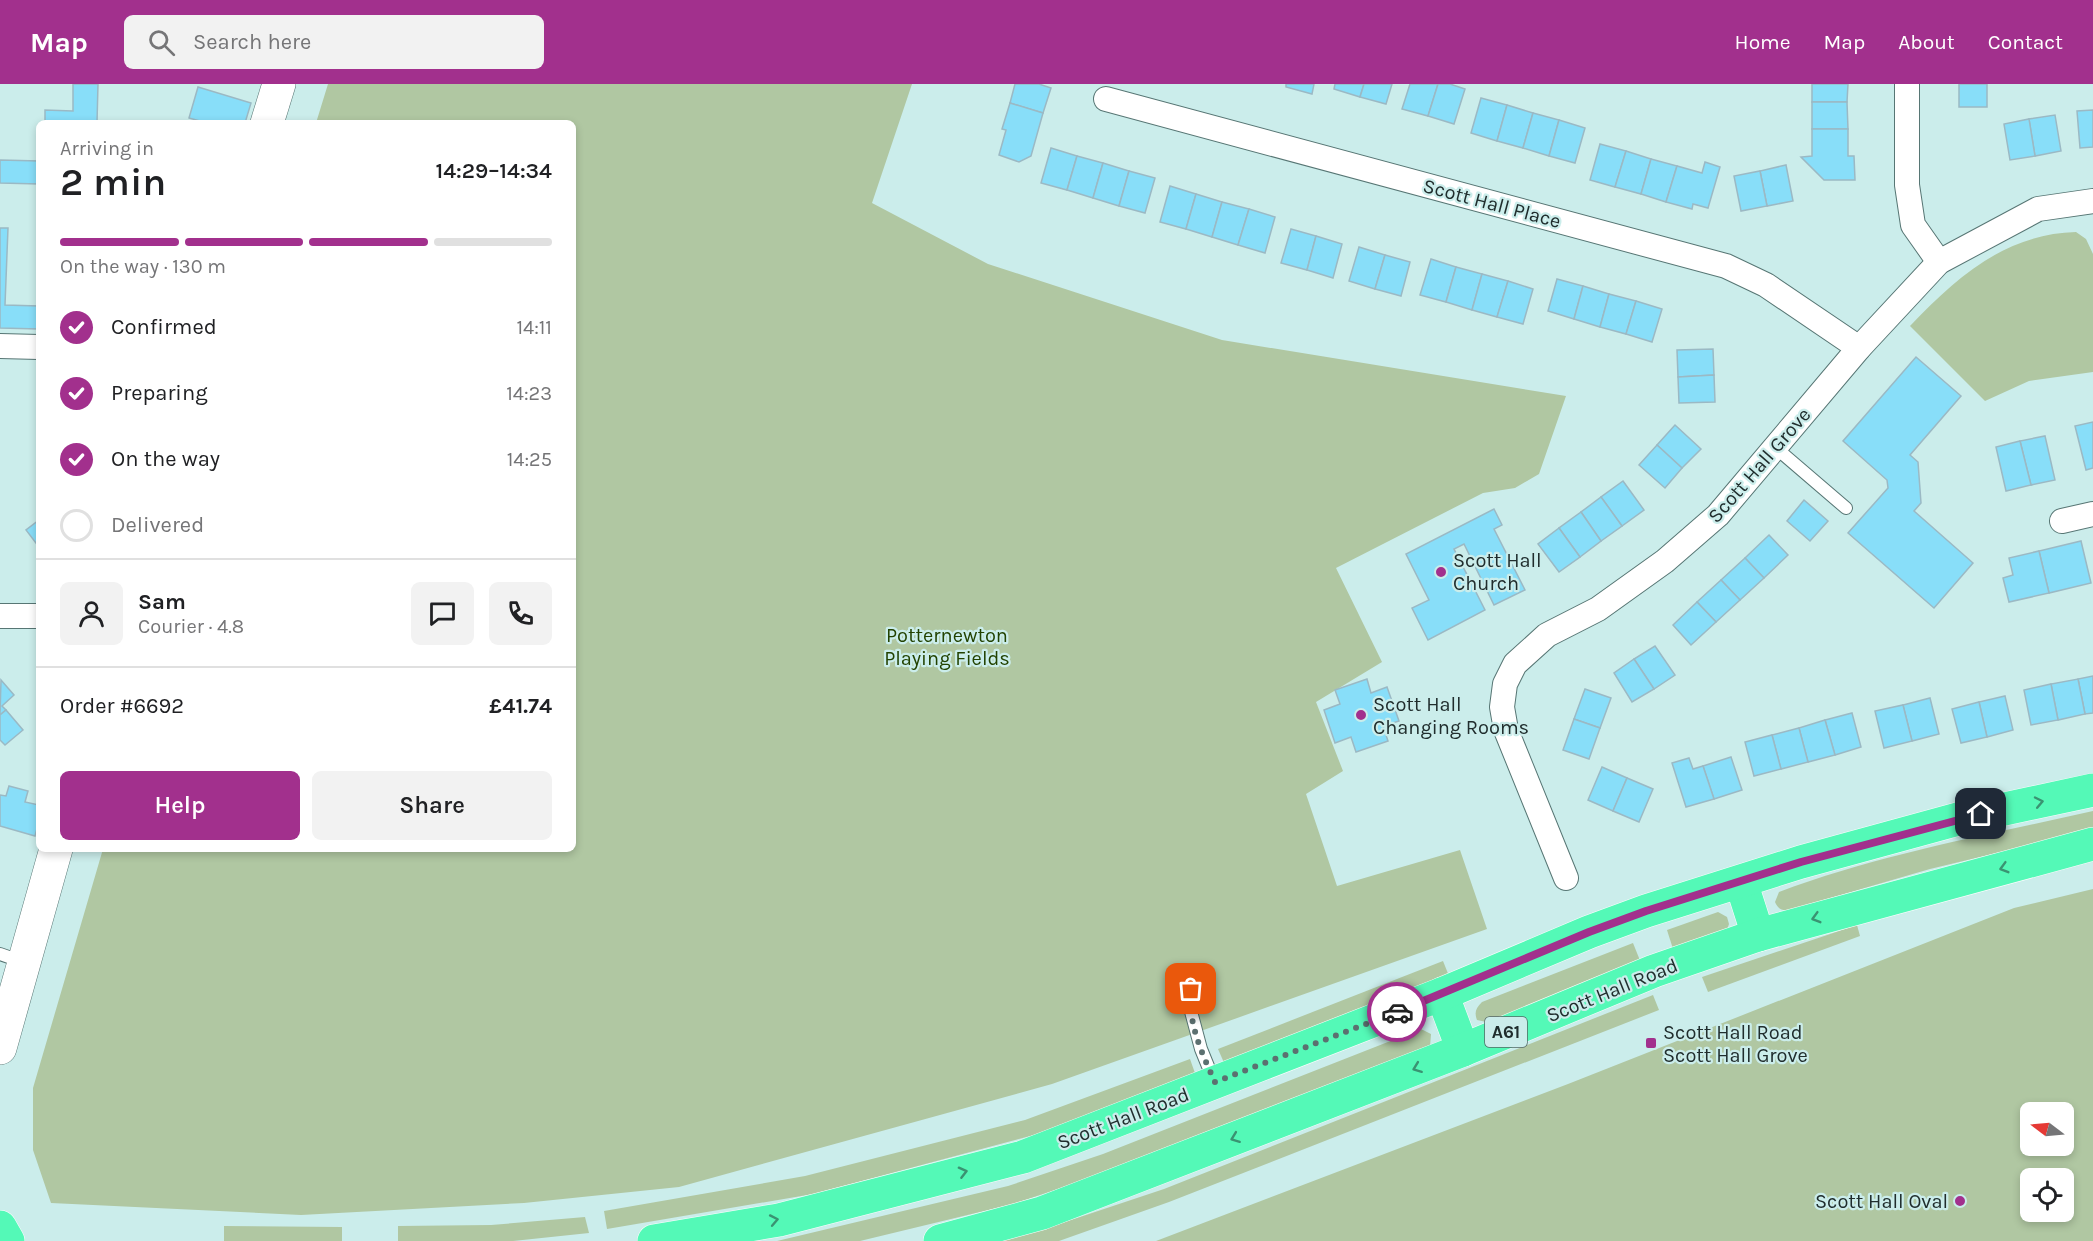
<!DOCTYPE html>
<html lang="en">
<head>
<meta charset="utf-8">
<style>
	:root { --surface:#fff; --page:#f2f2f2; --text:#202124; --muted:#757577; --line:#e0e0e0; --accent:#a2308d }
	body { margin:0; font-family:Karla,sans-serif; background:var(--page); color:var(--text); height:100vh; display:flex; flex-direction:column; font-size:22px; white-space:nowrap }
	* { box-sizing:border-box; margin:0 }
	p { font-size:20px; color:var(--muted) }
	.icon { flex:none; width:33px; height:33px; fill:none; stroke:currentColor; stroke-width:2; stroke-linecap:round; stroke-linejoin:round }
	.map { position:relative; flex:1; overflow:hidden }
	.side { position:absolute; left:36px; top:36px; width:540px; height:732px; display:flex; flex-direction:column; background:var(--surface); border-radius:9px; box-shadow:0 3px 9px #0003 }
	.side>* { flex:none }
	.needle { width:39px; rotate:286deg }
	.tools { position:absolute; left:2020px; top:1018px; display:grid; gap:12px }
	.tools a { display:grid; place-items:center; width:54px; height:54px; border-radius:9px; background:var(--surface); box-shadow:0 3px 9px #0003; font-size:30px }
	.pin { position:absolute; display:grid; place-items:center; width:51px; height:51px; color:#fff; margin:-26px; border-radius:12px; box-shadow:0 3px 9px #0006 }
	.courier { position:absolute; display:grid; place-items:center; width:60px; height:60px; margin:-30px; border:4px solid #a2308d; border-radius:50%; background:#fff; color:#222; box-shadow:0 2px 8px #0007 }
	.summary em { font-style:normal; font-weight:600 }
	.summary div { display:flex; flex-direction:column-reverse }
	.summary { display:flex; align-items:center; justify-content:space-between; height:102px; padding:0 24px }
	h1 { font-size:39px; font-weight:600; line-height:45px }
	.bar { display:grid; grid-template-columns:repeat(4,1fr); gap:9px 6px; align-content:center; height:72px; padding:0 24px }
	.bar i { height:8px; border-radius:4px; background:var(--line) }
	.bar .current { background:var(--accent) }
	.bar p { grid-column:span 4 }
	.line { display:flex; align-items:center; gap:15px; padding:0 24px; border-top:2px solid var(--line) }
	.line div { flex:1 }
	.round { display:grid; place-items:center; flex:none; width:63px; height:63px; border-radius:9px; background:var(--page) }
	ol { padding:0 24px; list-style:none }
	li { display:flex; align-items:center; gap:18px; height:66px }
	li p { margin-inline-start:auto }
	li .icon { padding:6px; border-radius:50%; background:var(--accent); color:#fff; stroke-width:4 }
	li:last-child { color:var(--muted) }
	li i { width:33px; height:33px; border:3px solid var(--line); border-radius:50% }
	.primary-button { display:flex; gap:12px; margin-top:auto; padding:12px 24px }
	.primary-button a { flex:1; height:69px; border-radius:9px; background:var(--accent); color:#fff; font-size:24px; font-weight:600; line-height:69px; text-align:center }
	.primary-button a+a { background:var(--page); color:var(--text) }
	header { display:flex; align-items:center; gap:36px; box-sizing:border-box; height:84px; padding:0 30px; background:var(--accent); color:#fff }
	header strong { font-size:28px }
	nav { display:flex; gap:33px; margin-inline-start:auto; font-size:21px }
	.search { width:420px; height:54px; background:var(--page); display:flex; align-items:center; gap:15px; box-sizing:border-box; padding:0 21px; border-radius:9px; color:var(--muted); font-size:22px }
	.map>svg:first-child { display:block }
</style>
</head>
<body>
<header>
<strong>Map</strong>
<div class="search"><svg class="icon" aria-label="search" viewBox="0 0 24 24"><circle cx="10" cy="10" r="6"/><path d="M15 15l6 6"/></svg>Search here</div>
<nav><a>Home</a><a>Map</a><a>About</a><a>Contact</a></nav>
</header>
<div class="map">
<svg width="2093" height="1157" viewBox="0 0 2093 1157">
	<rect width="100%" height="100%" fill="#cbedeb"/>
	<!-- green -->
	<g fill="#b0c7a2" fill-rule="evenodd">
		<path d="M 328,0 L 912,0 L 872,119 L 988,180 L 1222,256 L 1566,312 L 1539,390 L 1515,404 L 1483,409 L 1336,484 L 1382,578 L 1316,618 L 1343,687 L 1306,710 L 1337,802 L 1460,766 L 1487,845 L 1052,1000 L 679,1103 L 524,1119 L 301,1131 L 51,1119 L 33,1066 L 33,1004 L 103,765 L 573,765 L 573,39 L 316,39 Z"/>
		<path d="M 2076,148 L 2086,155 L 2093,170 L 2093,288 L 2029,297 L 1985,317 L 1910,242 C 1957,193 2005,150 2076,148 Z"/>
		<path d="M 2093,727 L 2093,746 L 1930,785 L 1789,826 C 1782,827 1778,825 1775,818 L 1779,808 C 1880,770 1988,751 2093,727 Z"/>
		<path d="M 2093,805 L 2093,1157 L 1156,1157 L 1568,1000 L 2014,824 ZM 2031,1029 L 2064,1029 L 2064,1062 L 2031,1062 ZM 2031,1095 L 2064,1095 L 2064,1128 L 2031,1128 Z"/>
		<path d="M 1718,828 L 1727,833 L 1729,840 L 1727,846 L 1673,865 L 1667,846 Z"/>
		<path d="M 1857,841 L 1860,852 L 1708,908 L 1702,893 Z"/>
		<path d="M 1633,859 L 1641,879 L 1491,939 L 1477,936 C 1474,928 1476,924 1482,918 Z"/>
		<path d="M 1443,877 L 1449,892 L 1225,981 L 1218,965 Z"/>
		<path d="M 1653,911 L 1659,926 L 1169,1118 L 1059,1157 L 1001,1157 L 1044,1145 L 1164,1105 Z"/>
		<path d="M 1421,945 L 1431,950 L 1430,963 L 1109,1088 L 1013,1120 L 860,1157 L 777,1157 L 1008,1102 L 1103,1070 Z"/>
		<path d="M 1190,975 L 1196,992 L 1034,1051 L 813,1110 L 607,1145 L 604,1127 L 805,1092 L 1025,1036 Z"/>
		<path d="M 585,1133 L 589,1149 L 513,1157 L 398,1157 L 398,1142 L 491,1141 Z"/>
		<path d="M 224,1142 L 342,1143 L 342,1157 L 224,1157 Z"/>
	</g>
	<!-- building -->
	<g fill="#88def9" stroke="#9bb9c4" stroke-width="1.5">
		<path d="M 73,0 L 98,0 L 97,39 L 45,39 L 45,26 L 73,27 Z"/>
		<path d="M 1015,0 L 1039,0 L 1051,4 L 1043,29 L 1010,19 Z"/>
		<path d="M 1286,0 L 1314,0 L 1312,10 L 1286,3 Z"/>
		<path d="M 1335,0 L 1364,0 L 1360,13 L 1334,5 Z"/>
		<path d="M 1364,0 L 1392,0 L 1386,20 L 1360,13 Z"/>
		<path d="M 1410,0 L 1438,0 L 1428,32 L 1402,25 Z"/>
		<path d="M 1438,0 L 1450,0 L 1465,5 L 1454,40 L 1428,32 Z"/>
		<path d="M 1812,0 L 1848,0 L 1847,18 L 1812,18 Z"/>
		<rect x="1959" y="0" width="28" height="23"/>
		<path d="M 198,3 L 251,19 L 245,39 L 207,39 L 189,34 Z"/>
		<path d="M 1481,14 L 1507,21 L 1497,57 L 1471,49 Z"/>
		<path d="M 1812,18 L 1847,18 L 1848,45 L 1812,45 Z"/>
		<path d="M 1010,19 L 1043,29 L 1031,72 L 1019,78 L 999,71 L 1006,46 L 1002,45 Z"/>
		<path d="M 1507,21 L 1533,29 L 1523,64 L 1497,57 Z"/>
		<path d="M 2093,26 L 2093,63 L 2080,64 L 2077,27 Z"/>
		<path d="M 1533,29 L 1559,36 L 1549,72 L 1523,64 Z"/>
		<path d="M 2055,31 L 2061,67 L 2035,72 L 2029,35 Z"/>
		<path d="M 2029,35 L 2035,72 L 2010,76 L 2004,40 Z"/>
		<path d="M 1559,36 L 1585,44 L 1575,79 L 1549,72 Z"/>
		<path d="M 1812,45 L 1848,45 L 1848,72 L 1854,72 L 1855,96 L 1824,96 L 1801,73 L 1812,72 Z"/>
		<path d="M 1600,60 L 1626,67 L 1615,103 L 1590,96 Z"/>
		<path d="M 1051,64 L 1077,72 L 1067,106 L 1041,99 Z"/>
		<path d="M 1626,67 L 1651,75 L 1641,110 L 1615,103 Z"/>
		<path d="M 1077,72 L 1103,79 L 1093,114 L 1067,106 Z"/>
		<path d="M 1651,75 L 1677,82 L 1666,118 L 1641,110 Z"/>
		<path d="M 0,76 L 39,77 L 39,100 L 0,99 Z"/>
		<path d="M 1705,78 L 1720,83 L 1708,124 L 1693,120 L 1692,125 L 1666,118 L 1677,82 L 1702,89 Z"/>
		<path d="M 1103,79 L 1129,87 L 1119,122 L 1093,114 Z"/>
		<path d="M 1786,81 L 1793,117 L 1767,122 L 1760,87 Z"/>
		<path d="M 1129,87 L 1155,94 L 1145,129 L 1119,122 Z"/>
		<path d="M 1760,87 L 1767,122 L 1741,127 L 1734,92 Z"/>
		<path d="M 1170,102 L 1196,110 L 1186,145 L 1160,138 Z"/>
		<path d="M 1196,110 L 1222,118 L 1212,153 L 1186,145 Z"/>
		<path d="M 1222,118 L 1249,125 L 1238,161 L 1212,153 Z"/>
		<path d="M 1249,125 L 1275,133 L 1265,169 L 1238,161 Z"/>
		<path d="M 0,144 L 8,144 L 5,221 L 39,222 L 39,245 L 0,244 Z"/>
		<path d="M 1291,145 L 1316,152 L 1307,186 L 1281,179 Z"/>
		<path d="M 1316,152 L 1342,160 L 1333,194 L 1307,186 Z"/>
		<path d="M 1359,163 L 1385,171 L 1375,205 L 1349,197 Z"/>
		<path d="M 1385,171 L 1410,178 L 1401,212 L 1375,205 Z"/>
		<path d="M 1431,175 L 1456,183 L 1446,218 L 1420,211 Z"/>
		<path d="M 1456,183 L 1482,190 L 1472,226 L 1446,218 Z"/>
		<path d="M 1482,190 L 1508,197 L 1497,233 L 1472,226 Z"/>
		<path d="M 1557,195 L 1583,202 L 1574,235 L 1548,227 Z"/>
		<path d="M 1508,197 L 1533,205 L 1523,240 L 1497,233 Z"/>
		<path d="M 1583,202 L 1609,210 L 1600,243 L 1574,235 Z"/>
		<path d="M 1609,210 L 1636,217 L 1626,250 L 1600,243 Z"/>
		<path d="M 1636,217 L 1662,225 L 1652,258 L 1626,250 Z"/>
		<path d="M 1713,265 L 1714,291 L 1678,293 L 1677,266 Z"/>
		<path d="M 1916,273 L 1961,312 L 1910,371 L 1918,378 L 1921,419 L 1914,427 L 1973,479 L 1934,524 L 1848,449 L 1888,404 L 1887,396 L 1843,357 Z"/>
		<path d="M 1714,291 L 1715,318 L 1679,319 L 1678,293 Z"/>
		<path d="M 2093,338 L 2093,384 L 2086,386 L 2075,342 Z"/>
		<path d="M 1675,341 L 1701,365 L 1682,384 L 1657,361 Z"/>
		<path d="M 2045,352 L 2055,396 L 2031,401 L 2020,357 Z"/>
		<path d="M 2020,357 L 2031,401 L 2006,407 L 1996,363 Z"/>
		<path d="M 1657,361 L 1682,384 L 1665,404 L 1639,381 Z"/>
		<path d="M 1623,397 L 1644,426 L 1622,442 L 1601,413 Z"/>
		<path d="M 1601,413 L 1622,442 L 1601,457 L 1581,428 Z"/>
		<path d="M 1804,416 L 1828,437 L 1810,457 L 1787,437 Z"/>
		<path d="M 1494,425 L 1502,441 L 1494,445 L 1525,506 L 1494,521 L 1464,460 L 1454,465 L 1485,526 L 1428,556 L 1412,524 L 1429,516 L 1406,470 Z"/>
		<path d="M 1581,428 L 1601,457 L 1580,473 L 1559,444 Z"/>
		<path d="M 39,436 L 39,463 L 26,446 Z"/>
		<path d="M 1559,444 L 1580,473 L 1559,488 L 1538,460 Z"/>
		<path d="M 1769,451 L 1788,471 L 1764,494 L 1745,474 Z"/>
		<path d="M 2081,457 L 2091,499 L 2049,509 L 2039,467 Z"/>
		<path d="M 2039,467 L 2049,509 L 2009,518 L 2003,494 L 2013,491 L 2009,474 Z"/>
		<path d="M 1745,474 L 1764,494 L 1740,516 L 1721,496 Z"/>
		<path d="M 1721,496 L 1740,516 L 1716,538 L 1697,518 Z"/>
		<path d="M 1697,518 L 1716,538 L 1691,561 L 1673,541 Z"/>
		<path d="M 1655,562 L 1675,591 L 1654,605 L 1634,575 Z"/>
		<path d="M 1634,575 L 1654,605 L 1632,618 L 1614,589 Z"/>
		<path d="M 2093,592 L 2093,629 L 2085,630 L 2078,595 Z"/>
		<path d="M 1367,595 L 1371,609 L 1387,603 L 1399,637 L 1383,642 L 1388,657 L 1356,668 L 1351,653 L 1335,659 L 1324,626 L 1340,620 L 1335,606 Z"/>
		<path d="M 2078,595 L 2085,630 L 2058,636 L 2051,600 Z"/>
		<path d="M 1,596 L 14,611 L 2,622 L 6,626 L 0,631 Z"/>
		<path d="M 2051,600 L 2058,636 L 2031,641 L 2024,606 Z"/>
		<path d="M 1585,605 L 1611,614 L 1600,644 L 1574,635 Z"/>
		<path d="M 2005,612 L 2013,646 L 1987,653 L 1979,618 Z"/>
		<path d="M 1930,614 L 1939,650 L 1912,657 L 1903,621 Z"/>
		<path d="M 1979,618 L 1987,653 L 1961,659 L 1952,625 Z"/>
		<path d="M 1903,621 L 1912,657 L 1884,664 L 1875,627 Z"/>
		<path d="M 6,626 L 23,646 L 5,661 L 0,656 L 0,631 Z"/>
		<path d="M 1852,629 L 1861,663 L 1835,671 L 1825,636 Z"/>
		<path d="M 1574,635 L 1600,644 L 1589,675 L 1563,666 Z"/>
		<path d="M 1825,636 L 1835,671 L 1808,678 L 1799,644 Z"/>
		<path d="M 1799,644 L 1808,678 L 1781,685 L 1772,651 Z"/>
		<path d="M 1772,651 L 1781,685 L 1754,692 L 1745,658 Z"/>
		<path d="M 1731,673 L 1742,706 L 1714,715 L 1703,682 Z"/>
		<path d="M 1689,674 L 1693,685 L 1703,682 L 1714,715 L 1686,723 L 1672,679 Z"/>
		<path d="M 1602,683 L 1627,694 L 1613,727 L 1588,716 Z"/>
		<path d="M 1627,694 L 1653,705 L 1639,738 L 1613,727 Z"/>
		<path d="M 9,702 L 28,707 L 25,718 L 39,721 L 39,737 L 35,752 L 0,742 L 0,711 L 6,712 Z"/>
	</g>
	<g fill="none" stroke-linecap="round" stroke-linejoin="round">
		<!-- lane casing -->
		<g stroke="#577674" stroke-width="14">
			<g id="lane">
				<path d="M 1776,364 L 1846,424"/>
				<path d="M 0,870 L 23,878"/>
				<path d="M 1193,891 L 1189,920 L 1201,965 L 1214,997"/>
			</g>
		</g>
		<!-- street casing -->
		<g stroke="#577674" stroke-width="26">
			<g id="street">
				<path d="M 1907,0 L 1907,101 L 1913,141 L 1939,178"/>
				<path d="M 1106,15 L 1726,182 L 1766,201 L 1859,264"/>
				<path d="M 0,262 L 39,263"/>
				<path d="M 2062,437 L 2093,430"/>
				<path d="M 0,532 L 39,532"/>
				<path d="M 1566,794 L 1506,646 L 1502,623 L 1505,600 L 1515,580 L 1547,551 L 1598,525 L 1665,477 L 1718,431 L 1859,264 L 1939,178 L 2038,125 L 2093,117"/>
			</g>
		</g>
		<!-- secondary casing -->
		<g stroke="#577674" stroke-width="34">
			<g id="secondary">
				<path d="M 267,39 L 279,0"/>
				<path d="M 0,964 L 56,765"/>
			</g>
		</g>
		<!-- highway casing -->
		<g stroke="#fff" stroke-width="34">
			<g id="highway">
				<path d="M 1741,798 L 1758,851"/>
				<path d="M 1442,910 L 1463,966"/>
				<path d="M 0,1143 L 8,1157"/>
				<path d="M 654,1157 L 779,1136 L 1023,1073 L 1442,910 L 1589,848 L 1646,827 L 1801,778 L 1958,735 L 2093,706"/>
				<path d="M 940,1157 L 1042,1129 L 1463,966 L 1654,887 L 1758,851 L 2093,760"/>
			</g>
		</g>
		<!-- lane -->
		<use href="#lane" stroke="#fff" stroke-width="12"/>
		<!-- street -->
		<use href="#street" stroke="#fff" stroke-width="24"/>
		<!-- secondary -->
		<use href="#secondary" stroke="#fff" stroke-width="33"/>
		<!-- highway -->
		<use href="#highway" stroke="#54f9b7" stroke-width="33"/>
	</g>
	<!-- one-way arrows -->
	<defs><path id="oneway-chevron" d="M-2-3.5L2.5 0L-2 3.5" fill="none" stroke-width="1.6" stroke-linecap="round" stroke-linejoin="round" transform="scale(1.5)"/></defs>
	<g stroke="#3a9372">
		<use href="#oneway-chevron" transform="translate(2039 718) rotate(-12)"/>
		<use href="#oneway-chevron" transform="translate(2004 784) rotate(164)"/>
		<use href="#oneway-chevron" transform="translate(1816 834) rotate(164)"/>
		<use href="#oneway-chevron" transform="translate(1417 984) rotate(159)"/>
		<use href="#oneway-chevron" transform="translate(1235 1054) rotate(159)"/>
		<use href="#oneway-chevron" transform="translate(963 1088) rotate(-14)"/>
		<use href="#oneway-chevron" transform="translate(774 1136) rotate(-11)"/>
	</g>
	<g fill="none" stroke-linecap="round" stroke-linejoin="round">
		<!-- done -->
		<path stroke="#5c7070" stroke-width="6" stroke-dasharray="0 10.8" d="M 1191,905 C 1187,937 1202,970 1215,998 L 1397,928"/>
		<!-- route -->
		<path stroke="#a2308d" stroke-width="8" d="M 1397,928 L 1589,848 L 1646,827 L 1801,778 L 1981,730"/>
	</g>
	<!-- markers -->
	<g fill="#a2308d" stroke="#cbedeb" stroke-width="2">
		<circle cx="1441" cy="488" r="6"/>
		<circle cx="1361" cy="631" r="6"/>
		<rect x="1645" y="953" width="12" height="12" rx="3"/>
		<circle cx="1960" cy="1117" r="6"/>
	</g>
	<g text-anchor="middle" stroke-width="4.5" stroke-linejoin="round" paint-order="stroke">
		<!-- shield labels -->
		<rect fill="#cbedeb" stroke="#536766" stroke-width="1.5" x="1485" y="933" width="42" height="30" rx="4.5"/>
		<g font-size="18" font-weight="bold" fill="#202d2d">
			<text x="1506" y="954">A61</text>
		</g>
		<!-- street labels -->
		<g font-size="20" fill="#202d2d" stroke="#cbedeb">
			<text transform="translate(1492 119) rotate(15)" y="7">Scott Hall Place</text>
			<text transform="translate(1759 381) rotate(-49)" y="7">Scott Hall Grove</text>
			<text transform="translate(1612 906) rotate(-22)" y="7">Scott Hall Road</text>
			<text transform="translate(1123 1034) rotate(-21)" y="7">Scott Hall Road</text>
		</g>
		<!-- poi labels -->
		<g font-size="20" fill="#202d2d" stroke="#cbedeb" text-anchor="start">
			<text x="1453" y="483">Scott Hall<tspan x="1453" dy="23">Church</tspan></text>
			<text x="1373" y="627">Scott Hall<tspan x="1373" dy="23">Changing Rooms</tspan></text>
			<text x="1663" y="955">Scott Hall Road<tspan x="1663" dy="23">Scott Hall Grove</tspan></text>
			<text x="1948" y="1124" text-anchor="end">Scott Hall Oval</text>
		</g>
		<!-- park labels -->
		<g font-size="20" fill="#224200" stroke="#cbedeb">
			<text x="947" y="558">Potternewton<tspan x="947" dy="23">Playing Fields</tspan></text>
		</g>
	</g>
</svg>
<div class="tools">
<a><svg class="needle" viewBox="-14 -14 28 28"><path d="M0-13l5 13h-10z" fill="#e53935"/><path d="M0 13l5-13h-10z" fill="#757577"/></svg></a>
<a><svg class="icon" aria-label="locate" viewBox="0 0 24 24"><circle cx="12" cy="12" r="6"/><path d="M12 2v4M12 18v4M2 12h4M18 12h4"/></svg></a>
</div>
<div class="pin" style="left:1191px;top:905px;background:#ea580c"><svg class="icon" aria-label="bag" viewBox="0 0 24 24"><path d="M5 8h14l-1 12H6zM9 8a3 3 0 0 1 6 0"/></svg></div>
<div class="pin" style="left:1981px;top:730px;background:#1f2937"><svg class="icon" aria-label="home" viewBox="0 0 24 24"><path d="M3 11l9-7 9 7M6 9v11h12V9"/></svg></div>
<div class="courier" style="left:1397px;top:928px"><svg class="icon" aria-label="car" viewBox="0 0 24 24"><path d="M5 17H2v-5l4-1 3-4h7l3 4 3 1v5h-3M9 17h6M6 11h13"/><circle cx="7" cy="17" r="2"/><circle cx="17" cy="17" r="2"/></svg></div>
<section class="side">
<div class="summary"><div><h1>2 min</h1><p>Arriving in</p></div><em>14:29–14:34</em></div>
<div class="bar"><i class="current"></i><i class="current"></i><i class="current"></i><i></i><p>On the way · 130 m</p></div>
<ol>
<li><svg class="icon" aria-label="check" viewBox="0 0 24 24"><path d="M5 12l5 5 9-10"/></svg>Confirmed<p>14:11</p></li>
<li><svg class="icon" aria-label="check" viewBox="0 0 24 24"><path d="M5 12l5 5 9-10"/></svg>Preparing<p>14:23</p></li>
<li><svg class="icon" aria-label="check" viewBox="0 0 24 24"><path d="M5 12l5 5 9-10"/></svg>On the way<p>14:25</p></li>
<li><i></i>Delivered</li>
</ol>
<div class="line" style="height:108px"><a class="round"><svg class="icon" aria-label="person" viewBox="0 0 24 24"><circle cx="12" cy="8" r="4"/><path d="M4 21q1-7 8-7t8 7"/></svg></a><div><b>Sam</b><p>Courier · 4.8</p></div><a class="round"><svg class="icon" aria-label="chat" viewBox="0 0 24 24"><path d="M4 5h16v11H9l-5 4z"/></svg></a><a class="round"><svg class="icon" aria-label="phone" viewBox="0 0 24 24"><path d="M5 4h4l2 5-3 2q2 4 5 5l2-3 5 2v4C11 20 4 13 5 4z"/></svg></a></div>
<div class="line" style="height:78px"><div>Order #6692</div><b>£41.74</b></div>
<div class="primary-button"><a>Help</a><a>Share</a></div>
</section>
</div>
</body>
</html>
